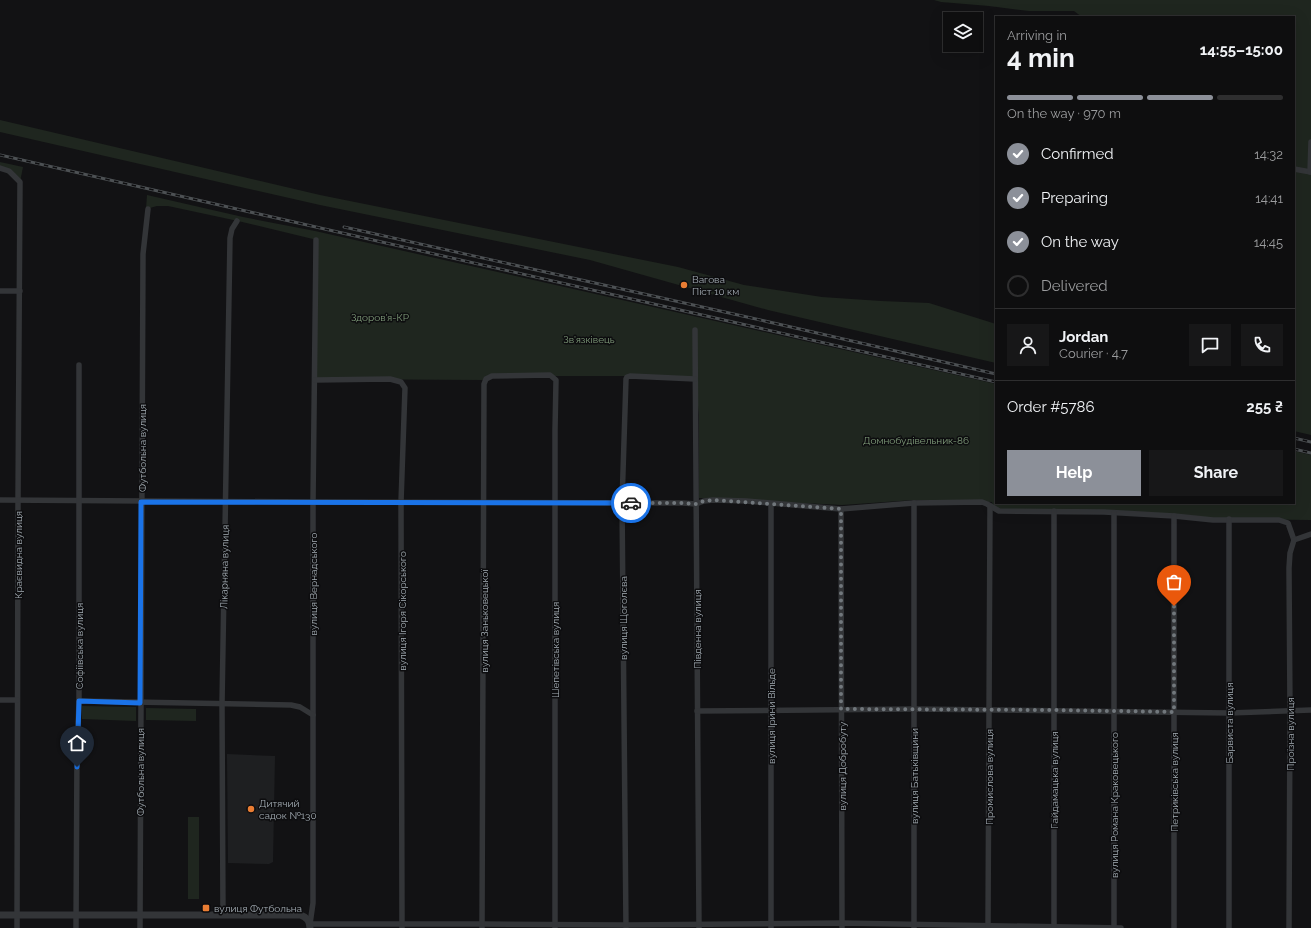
<!DOCTYPE html>
<html lang="en">
<head>
<meta charset="utf-8">
<style>
	:root { --surface:#0e0e0f; --page:#171718; --text:#f1f3f6; --muted:#9b9c9e; --line:#2e2e2f; --accent:#8c9099 }
	body { margin:0; font-family:Raleway,sans-serif; background:var(--page); color:var(--text); height:100vh; display:flex; flex-direction:column; font-size:15px; white-space:nowrap }
	* { box-sizing:border-box; margin:0 }
	p { font-size:13px; color:var(--muted) }
	.icon { flex:none; width:22px; height:22px; fill:none; stroke:currentColor; stroke-width:2; stroke-linecap:round; stroke-linejoin:round }
	.map { position:relative; flex:1; overflow:hidden }
	.drawer { position:absolute; left:995px; top:16px; width:300px; height:488px; display:flex; flex-direction:column; background:var(--surface); border-radius:0px; box-shadow:0 4px 16px #0002,0 0 0 1px var(--line) }
	.drawer>* { flex:none }
	.fabs { position:absolute; left:943px; top:12px; display:grid; gap:8px }
	.fabs a { display:grid; place-items:center; width:40px; height:40px; border-radius:0px; background:var(--surface); box-shadow:0 4px 16px #0002,0 0 0 1px var(--line); font-size:20px }
	.pin { position:absolute; display:grid; place-items:center; width:34px; height:34px; color:#fff; margin:-41px -17px; border-radius:50% 50% 50% 0; rotate:-45deg; box-shadow:0 0 4px #0007 }
	.pin .icon { rotate:45deg }
	.courier { position:absolute; display:grid; place-items:center; width:40px; height:40px; margin:-20px; border:3px solid #1a73e8; border-radius:50%; background:#fff; color:#222; box-shadow:0 1px 5px #0007 }
	.head em { font-style:normal; font-weight:700 }
	.head div { display:flex; flex-direction:column-reverse }
	.head { display:flex; align-items:center; justify-content:space-between; height:68px; padding:0 12px }
	h1 { font-size:26px; font-weight:700; line-height:30px }
	.bar { display:grid; grid-template-columns:repeat(4,1fr); gap:6px 4px; align-content:center; height:48px; padding:0 12px }
	.bar i { height:5px; border-radius:3px; background:var(--line) }
	.bar .on { background:var(--accent) }
	.bar p { grid-column:span 4 }
	.line { display:flex; align-items:center; gap:10px; padding:0 12px; border-top:1px solid var(--line) }
	.line div { flex:1 }
	.round { display:grid; place-items:center; flex:none; width:42px; height:42px; border-radius:0px; background:var(--page) }
	ol { padding:0 12px; list-style:none }
	li { display:flex; align-items:center; gap:12px; height:44px }
	li p { margin-inline-start:auto }
	li .icon { padding:4px; border-radius:50%; background:var(--accent); color:#fff; stroke-width:4 }
	li:last-child { color:var(--muted) }
	li i { width:22px; height:22px; border:2px solid var(--line); border-radius:50% }
	.cta { display:flex; gap:8px; margin-top:auto; padding:8px 12px }
	.cta a { flex:1; height:46px; border-radius:0px; background:var(--accent); color:#fff; font-size:16px; font-weight:700; line-height:46px; text-align:center }
	.cta a+a { background:var(--page); color:var(--text) }
	.map>svg:first-child { display:block }
</style>
</head>
<body>
<div class="map">
<svg width="1311" height="928" viewBox="0 0 1311 928">
	<rect width="100%" height="100%" fill="#121214"/>
	<!-- built -->
	<path fill="#1e1f21" d="M 227,754 L 275,756 L 273,862 L 269,864 L 228,863 Z"/>
	<!-- green -->
	<g fill="#1f261f">
		<path d="M 934,0 L 1311,0 L 1311,435 L 1294,431 L 1294,17 L 1082,17 L 1074,11 L 1029,11 L 989,6 L 941,2 Z"/>
		<path d="M 0,120 L 320,195 L 678,267 L 744,285 L 822,297 L 881,301 L 929,303 L 996,324 L 996,363 L 768,310 L 590,260 L 320,205 L 0,132 Z"/>
		<path d="M 0,162 L 23,167 L 20,182 L 0,168 Z"/>
		<path d="M 147,195 L 243,217 L 315,231 L 996,384 L 996,503 L 1294,503 L 1294,451 L 1311,455 L 1311,520 L 1213,519 L 1172,515 L 998,511 L 993,508 L 992,502 L 914,500 L 842,505 L 699,498 L 699,415 L 695,379 L 628,376 L 491,376 L 483,380 L 317,379 L 317,240 L 238,221 L 168,206 L 157,206 L 146,209 Z"/>
		<path d="M 82,706 L 136,707 L 136,721 L 82,719 Z"/>
		<path d="M 146,708 L 196,709 L 196,721 L 146,720 Z"/>
		<rect x="188" y="817" width="11" height="82"/>
	</g>
	<g fill="none" stroke-linecap="round" stroke-linejoin="round">
		<!-- minor -->
		<g stroke="#333538" stroke-width="5.5">
			<path d="M 0,168 L 9,171 L 20,182 L 18,500 L 17,928"/>
			<path d="M 1294,169 L 1311,172"/>
			<path d="M 1310,172 L 1311,142"/>
			<path d="M 316,240 L 313,502 L 313,903 L 310,924 L 482,924 L 626,925 L 842,923 L 1121,928"/>
			<path d="M 0,291 L 20,291"/>
			<path d="M 695,330 L 699,928"/>
			<path d="M 315,380 L 390,379 L 401,382 L 405,388 L 401,502 L 402,928"/>
			<path d="M 0,500 L 313,502 L 683,503 L 696,504 L 704,501 L 713,500 L 746,501 L 841,509 L 914,503 L 982,502 L 987,504 L 999,511 L 1104,512 L 1174,516 L 1213,520 L 1279,520 L 1288,523 L 1294,540"/>
			<path d="M 914,503 L 914,928"/>
			<path d="M 771,504 L 771,928"/>
			<path d="M 841,509 L 842,928"/>
			<path d="M 1054,511 L 1054,928"/>
			<path d="M 1114,513 L 1114,928"/>
			<path d="M 1174,516 L 1174,928"/>
			<path d="M 1229,519 L 1229,928"/>
			<path d="M 1294,540 L 1311,534"/>
			<path d="M 0,700 L 17,700"/>
			<path d="M 79,701 L 291,705 L 300,707 L 313,715"/>
			<path d="M 697,711 L 914,709 L 1229,713 L 1311,710"/>
			<path d="M 223,915 L 222,704 L 230,238 L 232,229 L 237,221"/>
			<path d="M 76,928 L 77,752 L 79,701 L 79,365"/>
			<path d="M 140,928 L 143,254 L 148,209"/>
			<path d="M 482,928 L 484,384 L 486,379 L 492,376 L 550,375 L 556,380 L 555,430 L 555,928"/>
			<path d="M 626,928 L 622,503 L 626,379 L 627,377 L 630,376 L 695,379"/>
			<path d="M 988,928 L 990,506"/>
			<path d="M 1289,928 L 1290,711 L 1289,568 L 1290,553 L 1294,540"/>
		</g>
		<!-- tertiary -->
		<path stroke="#333538" stroke-width="7" d="M 0,915 L 300,915 C 307,917 310,921 310,928"/>
		<!-- rail casing -->
		<g stroke="#4c5053" stroke-width="3">
			<g id="rail">
				<path d="M 0,155 L 996,382"/>
				<path d="M 344,227 L 756,319 L 996,374"/>
				<path d="M 1294,438 L 1311,442"/>
				<path d="M 1294,449 L 1311,453"/>
			</g>
		</g>
		<!-- rail -->
		<use href="#rail" stroke="#0d0d0f" stroke-width="1.5" stroke-dasharray="4.5" stroke-linecap="butt"/>
	</g>
	<g fill="none" stroke-linecap="round" stroke-linejoin="round">
		<!-- done -->
		<path stroke="#71777c" stroke-width="4" stroke-dasharray="0 7.2" d="M 631,503 L 684,503 L 696,504 L 704,501 L 713,500 L 841,509 L 841,709 L 1054,710 L 1174,712 L 1174,606"/>
		<!-- route -->
		<path stroke="#1a73e8" stroke-width="5" d="M 77,767 L 79,701 L 140,703 L 141,502 L 631,503"/>
	</g>
	<!-- markers -->
	<g fill="#ea7d33" stroke="#0d0d0f" stroke-width="1.5">
		<circle cx="684" cy="285" r="4"/>
		<circle cx="251" cy="809" r="4"/>
		<rect x="202" y="904" width="8" height="8" rx="2"/>
	</g>
	<g text-anchor="middle" stroke-width="3" stroke-linejoin="round" paint-order="stroke">
		<!-- poi labels -->
		<g font-size="10" fill="#a4adb4" stroke="#0d0d0f" text-anchor="start">
			<text x="692" y="283">Вагова<tspan x="692" dy="12">Піст 10 км</tspan></text>
			<text x="259" y="807">Дитячий<tspan x="259" dy="12">садок №130</tspan></text>
			<text x="214" y="912">вулиця Футбольна</text>
		</g>
		<!-- park labels -->
		<g font-size="10" fill="#829e7c" stroke="#0d0d0f">
			<text x="380" y="321">Здоров'я-КР</text>
			<text x="589" y="343">Зв'язківець</text>
			<text x="916" y="444">Домнобудівельник-86</text>
		</g>
		<!-- street labels -->
		<g font-size="10" fill="#a4adb4" stroke="#0d0d0f">
			<text transform="translate(142 448) rotate(-90)" y="4">Футбольна вулиця</text>
			<text transform="translate(18 555) rotate(-90)" y="4">Краєвидна вулиця</text>
			<text transform="translate(224 567) rotate(-89)" y="4">Лікарняна вулиця</text>
			<text transform="translate(313 584) rotate(-90)" y="4">вулиця Вернадського</text>
			<text transform="translate(402 611) rotate(-90)" y="4">вулиця Ігоря Сікорського</text>
			<text transform="translate(623 618) rotate(-90)" y="4">вулиця Щоголєва</text>
			<text transform="translate(484 621) rotate(-90)" y="4">вулиця Заньковецької</text>
			<text transform="translate(697 629) rotate(-90)" y="4">Південна вулиця</text>
			<text transform="translate(79 646) rotate(-90)" y="4">Софіївська вулиця</text>
			<text transform="translate(555 650) rotate(-90)" y="4">Шепетівська вулиця</text>
			<text transform="translate(771 716) rotate(-90)" y="4">вулиця Ірини Вільде</text>
			<text transform="translate(1229 723) rotate(-90)" y="4">Барвиста вулиця</text>
			<text transform="translate(1290 734) rotate(-90)" y="4">Проїзна вулиця</text>
			<text transform="translate(842 766) rotate(-90)" y="4">вулиця Добробуту</text>
			<text transform="translate(140 772) rotate(-90)" y="4">Футбольна вулиця</text>
			<text transform="translate(914 776) rotate(-90)" y="4">вулиця Батьківщини</text>
			<text transform="translate(989 777) rotate(-90)" y="4">Промислова вулиця</text>
			<text transform="translate(1054 780) rotate(-90)" y="4">Гайдамацька вулиця</text>
			<text transform="translate(1174 782) rotate(-90)" y="4">Петриківська вулиця</text>
			<text transform="translate(1114 805) rotate(-90)" y="4">вулиця Романа Краковецького</text>
		</g>
	</g>
</svg>
<div class="fabs">
<a><svg class="icon" aria-label="layers" viewBox="0 0 24 24"><path d="M12 4l9 5-9 5-9-5zM3 14l9 5 9-5"/></svg></a>
</div>
<div class="pin" style="left:1174px;top:606px;background:#ea580c"><svg class="icon" aria-label="bag" viewBox="0 0 24 24"><path d="M5 8h14l-1 12H6zM9 8a3 3 0 0 1 6 0"/></svg></div>
<div class="pin" style="left:77px;top:767px;background:#1f2937"><svg class="icon" aria-label="home" viewBox="0 0 24 24"><path d="M3 11l9-7 9 7M6 9v11h12V9"/></svg></div>
<div class="courier" style="left:631px;top:503px"><svg class="icon" aria-label="car" viewBox="0 0 24 24"><path d="M5 17H2v-5l4-1 3-4h7l3 4 3 1v5h-3M9 17h6M6 11h13"/><circle cx="7" cy="17" r="2"/><circle cx="17" cy="17" r="2"/></svg></div>
<section class="drawer">
<div class="head"><div><h1>4 min</h1><p>Arriving in</p></div><em>14:55–15:00</em></div>
<div class="bar"><i class="on"></i><i class="on"></i><i class="on"></i><i></i><p>On the way · 970 m</p></div>
<ol>
<li><svg class="icon" aria-label="check" viewBox="0 0 24 24"><path d="M5 12l5 5 9-10"/></svg>Confirmed<p>14:32</p></li>
<li><svg class="icon" aria-label="check" viewBox="0 0 24 24"><path d="M5 12l5 5 9-10"/></svg>Preparing<p>14:41</p></li>
<li><svg class="icon" aria-label="check" viewBox="0 0 24 24"><path d="M5 12l5 5 9-10"/></svg>On the way<p>14:45</p></li>
<li><i></i>Delivered</li>
</ol>
<div class="line" style="height:72px"><a class="round"><svg class="icon" aria-label="person" viewBox="0 0 24 24"><circle cx="12" cy="8" r="4"/><path d="M4 21q1-7 8-7t8 7"/></svg></a><div><b>Jordan</b><p>Courier · 4.7</p></div><a class="round"><svg class="icon" aria-label="chat" viewBox="0 0 24 24"><path d="M4 5h16v11H9l-5 4z"/></svg></a><a class="round"><svg class="icon" aria-label="phone" viewBox="0 0 24 24"><path d="M5 4h4l2 5-3 2q2 4 5 5l2-3 5 2v4C11 20 4 13 5 4z"/></svg></a></div>
<div class="line" style="height:52px"><div>Order #5786</div><b>255 ₴</b></div>
<div class="cta"><a>Help</a><a>Share</a></div>
</section>
</div>
</body>
</html>
